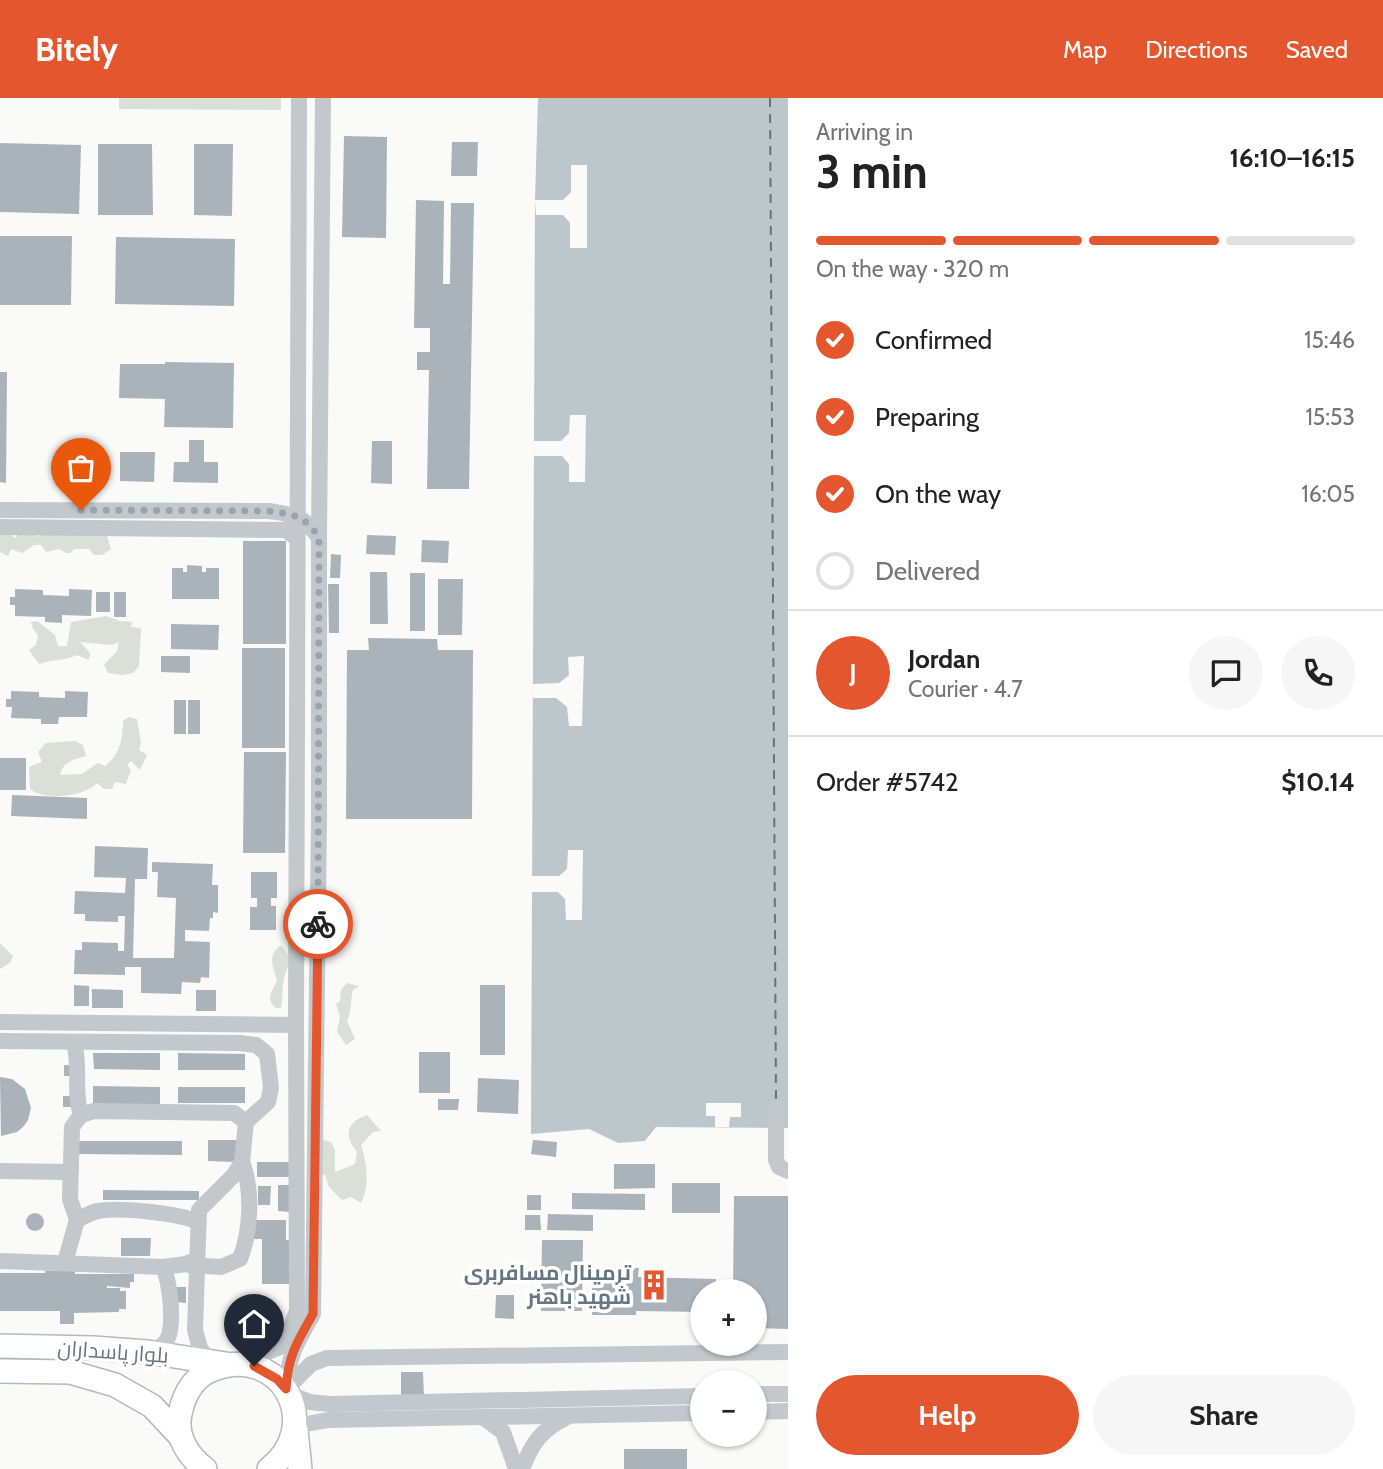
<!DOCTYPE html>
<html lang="en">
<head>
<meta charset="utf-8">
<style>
	:root { --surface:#fff; --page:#f6f6f6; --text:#222; --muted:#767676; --line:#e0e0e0; --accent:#e4572e }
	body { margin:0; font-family:Cabin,Cairo,sans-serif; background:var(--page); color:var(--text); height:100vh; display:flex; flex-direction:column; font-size:26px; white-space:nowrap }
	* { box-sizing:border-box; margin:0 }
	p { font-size:23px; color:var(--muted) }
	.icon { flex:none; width:38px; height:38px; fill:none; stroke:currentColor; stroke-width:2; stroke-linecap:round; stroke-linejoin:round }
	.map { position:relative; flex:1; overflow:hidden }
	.sheet { display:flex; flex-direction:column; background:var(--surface); width:595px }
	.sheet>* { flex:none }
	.tools { position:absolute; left:690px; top:1181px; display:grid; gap:14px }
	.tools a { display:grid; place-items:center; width:77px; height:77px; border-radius:50%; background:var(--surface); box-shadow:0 2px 5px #0004; font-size:35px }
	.pin { position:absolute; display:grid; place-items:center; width:60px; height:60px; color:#fff; margin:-72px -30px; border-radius:50% 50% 50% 0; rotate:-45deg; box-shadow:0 0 7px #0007 }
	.pin .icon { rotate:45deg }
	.courier { position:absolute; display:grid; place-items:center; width:70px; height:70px; margin:-35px; border:5px solid #e4572e; border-radius:50%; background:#fff; color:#222; box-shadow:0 2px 9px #0007 }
	.summary em { font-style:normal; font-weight:700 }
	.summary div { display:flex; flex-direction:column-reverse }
	.summary { display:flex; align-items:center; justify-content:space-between; height:119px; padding:0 28px }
	h1 { font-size:46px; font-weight:700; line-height:52px }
	.bar { display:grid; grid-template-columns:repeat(4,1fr); gap:10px 7px; align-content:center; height:84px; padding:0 28px }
	.bar i { height:9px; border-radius:5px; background:var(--line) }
	.bar .on { background:var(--accent) }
	.bar p { grid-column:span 4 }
	.line { display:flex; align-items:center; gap:18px; padding:0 28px; border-top:2px solid var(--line) }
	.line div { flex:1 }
	.round { display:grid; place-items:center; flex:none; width:74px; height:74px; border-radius:37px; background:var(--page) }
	ol { padding:0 28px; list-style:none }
	li { display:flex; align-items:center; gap:21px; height:77px }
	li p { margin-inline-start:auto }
	li .icon { padding:7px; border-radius:50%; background:var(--accent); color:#fff; stroke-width:4 }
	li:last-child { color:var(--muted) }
	li i { width:38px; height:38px; border:4px solid var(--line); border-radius:50% }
	.cta { display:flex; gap:14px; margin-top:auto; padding:14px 28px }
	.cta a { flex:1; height:80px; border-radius:42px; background:var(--accent); color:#fff; font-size:28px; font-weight:700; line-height:80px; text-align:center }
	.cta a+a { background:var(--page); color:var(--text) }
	header { display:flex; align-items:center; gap:42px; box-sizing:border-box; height:98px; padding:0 35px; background:var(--accent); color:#fff }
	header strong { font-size:33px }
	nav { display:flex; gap:38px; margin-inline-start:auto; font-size:24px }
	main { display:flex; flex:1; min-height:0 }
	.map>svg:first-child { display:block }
</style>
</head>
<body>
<header>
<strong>Bitely</strong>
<nav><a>Map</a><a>Directions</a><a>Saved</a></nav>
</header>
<main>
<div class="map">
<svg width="788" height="1371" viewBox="0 0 788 1371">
	<rect width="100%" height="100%" fill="#fafaf8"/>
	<!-- green -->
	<g fill="#dadfd7">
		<path d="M 119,0 L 281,0 L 281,12 L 119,11 Z"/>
		<path d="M 30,433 L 38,439 L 42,435 L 106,434 L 111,451 L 102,457 L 94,457 L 89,451 L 74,451 L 71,455 L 66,455 L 59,451 L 46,454 L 41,447 L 34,447 L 22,455 L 11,451 L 8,458 L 0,454 L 0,434 L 7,434 L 15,440 L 19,435 Z"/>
		<path d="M 106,518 L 120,523 L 132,524 L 131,529 L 141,530 L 139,568 L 133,575 L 122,577 L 108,575 L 104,567 L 117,553 L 119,544 L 111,547 L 80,544 L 90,555 L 89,562 L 77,557 C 64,563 52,561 39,566 L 29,552 L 36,547 L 38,538 L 32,529 L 31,524 L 37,523 L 55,537 L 58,548 L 67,548 L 71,524 Z"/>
		<path d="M 129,619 L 137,621 L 141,645 L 139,652 L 147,657 L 140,672 L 131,663 L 127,667 L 131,672 L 126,686 L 115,684 L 112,691 L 104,691 L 97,685 C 84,699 45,703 30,691 L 29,669 L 42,664 L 38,654 L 46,645 L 75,643 L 83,647 L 86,658 C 75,661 62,664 60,677 L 82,676 L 98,665 L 105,668 C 120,657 123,640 123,623 Z"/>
		<path d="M 0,845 L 13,858 L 10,865 L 0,871 Z"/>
		<path d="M 281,847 C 297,866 285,867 283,886 C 282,894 283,901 281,910 L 276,910 C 265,902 272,893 277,883 C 274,869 266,858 281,847 Z"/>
		<path d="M 347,885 L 359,888 L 353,892 C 350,903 352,913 347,923 L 355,941 L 346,947 L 337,934 L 340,919 L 336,906 L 340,903 L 341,892 Z"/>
		<path d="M 367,1017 L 381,1033 L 373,1034 L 361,1047 C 367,1066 370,1087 361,1105 L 351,1099 L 342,1102 L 329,1089 L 325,1077 L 319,1074 L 320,1048 L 324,1042 L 331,1044 L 335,1052 L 335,1074 L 355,1066 L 357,1054 C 343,1037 347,1024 367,1017 Z"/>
	</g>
	<!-- water -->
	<path fill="#bbc7cb" d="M 538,0 L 788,0 L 788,1030 L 656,1029 L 645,1043 L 618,1045 L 589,1031 L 531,1036 L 535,102 Z"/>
	<!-- pier -->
	<g fill="#fafaf8">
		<path d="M 571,67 L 587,67 L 587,150 L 570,150 L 570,125 L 563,117 L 536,117 L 535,102 L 563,102 L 571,94 Z"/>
		<path d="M 570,317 L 586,317 L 585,384 L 569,384 L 569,366 L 562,358 L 534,358 L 534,343 L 561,343 L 569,335 Z"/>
		<path d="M 584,558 L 582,628 L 569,628 L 567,609 L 556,600 L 533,600 L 533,586 L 559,585 L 569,577 L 568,559 Z"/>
		<path d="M 568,752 L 583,752 L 582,822 L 566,822 L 565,801 L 558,794 L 532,794 L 532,778 L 559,778 L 567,771 Z"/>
		<path d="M 706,1005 L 741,1005 L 741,1019 L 730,1019 L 729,1029 L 715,1029 L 715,1018 L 706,1018 Z"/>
	</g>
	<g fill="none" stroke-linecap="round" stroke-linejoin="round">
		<!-- ferry -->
		<path stroke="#60757c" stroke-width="2" stroke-dasharray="9 7" stroke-linecap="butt" d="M 770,0 L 776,1003"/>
	</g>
	<!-- building -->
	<g fill="#aab3b9">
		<path d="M 344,38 L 387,39 L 386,140 L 342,139 Z"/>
		<path d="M 452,44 L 478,44 L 477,78 L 451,78 Z"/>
		<path d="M 0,45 L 81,47 L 79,116 L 0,114 Z"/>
		<path d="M 98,46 L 152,46 L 153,117 L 98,117 Z"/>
		<path d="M 194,46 L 233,46 L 232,118 L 194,117 Z"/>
		<path d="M 416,102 L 444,103 L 443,186 L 450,186 L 451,105 L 474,105 L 469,391 L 427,391 L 429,272 L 417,272 L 417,254 L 430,254 L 430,230 L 414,230 Z"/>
		<path d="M 0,138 L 72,138 L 71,207 L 0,207 Z"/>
		<path d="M 116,139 L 235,141 L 234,208 L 115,206 Z"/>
		<path d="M 165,264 L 234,265 L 233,330 L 164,329 L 165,301 L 119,300 L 120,266 L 165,266 Z"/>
		<path d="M 0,274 L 7,274 L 6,385 L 0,384 Z"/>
		<path d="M 189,342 L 204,342 L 204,364 L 218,364 L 218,385 L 173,384 L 174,364 L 189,364 Z"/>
		<path d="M 372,343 L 392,343 L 392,386 L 371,385 Z"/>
		<path d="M 120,354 L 155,354 L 154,384 L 120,383 Z"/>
		<path d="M 367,437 L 396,438 L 395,457 L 366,456 Z"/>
		<path d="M 422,442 L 449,443 L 448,465 L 421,464 Z"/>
		<rect x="243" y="443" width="43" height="103"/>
		<path d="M 331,456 L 341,457 L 340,480 L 330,480 Z"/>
		<path d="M 187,467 L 202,468 L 202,474 L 206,474 L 206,470 L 219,470 L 219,501 L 172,501 L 172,470 L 183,470 L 183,474 L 187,474 Z"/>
		<path d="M 370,474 L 387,474 L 388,526 L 370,526 Z"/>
		<rect x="410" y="475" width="15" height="58"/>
		<path d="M 438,481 L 463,481 L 462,537 L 438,537 Z"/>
		<path d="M 328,486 L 339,486 L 339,535 L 329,535 Z"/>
		<path d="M 15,491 L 43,492 L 43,497 L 69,498 L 69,491 L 92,492 L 91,518 L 62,517 L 62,525 L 45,524 L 45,519 L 15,518 L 15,507 L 10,507 L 10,499 L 15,499 Z"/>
		<rect x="96" y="494" width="14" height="20"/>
		<rect x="114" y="494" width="12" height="25"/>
		<path d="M 171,526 L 219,527 L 218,552 L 171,551 Z"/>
		<path d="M 368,540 L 437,541 L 438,552 L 473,552 L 472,721 L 346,721 L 347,552 L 369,552 Z"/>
		<rect x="242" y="550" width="43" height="100"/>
		<path d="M 161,558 L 190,558 L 190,575 L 161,574 Z"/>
		<path d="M 11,593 L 39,594 L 39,599 L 65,600 L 65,593 L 88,594 L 87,619 L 59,619 L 58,626 L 41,626 L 41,621 L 11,620 L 12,609 L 6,609 L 6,601 L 11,601 Z"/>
		<rect x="174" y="602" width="12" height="34"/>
		<rect x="188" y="602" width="12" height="34"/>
		<path d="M 244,654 L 286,654 L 285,755 L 243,755 Z"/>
		<rect x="0" y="660" width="26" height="32"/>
		<path d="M 12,697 L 87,700 L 87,721 L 11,718 Z"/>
		<path d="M 95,748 L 148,750 L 147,781 L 135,781 L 133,860 L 174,860 L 176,800 L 157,799 L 158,774 L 152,774 L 152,764 L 213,766 L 212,787 L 218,787 L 218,815 L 213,814 L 213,820 L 210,820 L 209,833 L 185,832 L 185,843 L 210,844 L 209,880 L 201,879 L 200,885 L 182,884 L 181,896 L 141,895 L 141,869 L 125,869 L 125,877 L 74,876 L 75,852 L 82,852 L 82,844 L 118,845 L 118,853 L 124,853 L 125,818 L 118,818 L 118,824 L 85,823 L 85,816 L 74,816 L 75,793 L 125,795 L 126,780 L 94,779 Z"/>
		<path d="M 251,774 L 277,774 L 277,800 L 271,800 L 271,808 L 276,808 L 276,832 L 250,832 L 250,809 L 257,809 L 257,800 L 251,800 Z"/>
		<path d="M 74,887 L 89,888 L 89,908 L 74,908 Z"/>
		<rect x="480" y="887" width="25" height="70"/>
		<path d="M 92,891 L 123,892 L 123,910 L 92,910 Z"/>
		<rect x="196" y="892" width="20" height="21"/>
		<rect x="419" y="954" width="31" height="41"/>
		<path d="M 93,955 L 160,955 L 160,972 L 94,971 Z"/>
		<path d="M 178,955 L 245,956 L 245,972 L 178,972 Z"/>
		<rect x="64" y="967" width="8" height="11"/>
		<path d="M 0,979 L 12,981 L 25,991 L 31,1010 L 28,1022 L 23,1029 L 17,1034 L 1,1038 Z"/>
		<path d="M 478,980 L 519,982 L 518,1016 L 477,1014 Z"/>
		<path d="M 93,988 L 160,989 L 160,1006 L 93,1006 Z"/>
		<rect x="178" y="989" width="67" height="16"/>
		<rect x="63" y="998" width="9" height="11"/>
		<path d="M 438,1001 L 459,1001 L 458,1012 L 438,1012 Z"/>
		<path d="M 208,1042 L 236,1042 L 236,1064 L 208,1063 Z"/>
		<path d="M 533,1042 L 557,1044 L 556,1059 L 531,1056 Z"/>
		<path d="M 79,1043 L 182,1043 L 182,1057 L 79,1056 Z"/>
		<rect x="257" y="1064" width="34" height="15"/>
		<path d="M 614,1066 L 655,1066 L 655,1090 L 614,1091 Z"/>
		<rect x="672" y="1085" width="48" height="30"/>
		<path d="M 278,1087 L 290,1087 L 290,1114 L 278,1113 Z"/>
		<path d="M 258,1088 L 271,1088 L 270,1107 L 258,1107 Z"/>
		<path d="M 103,1092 L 199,1093 L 199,1102 L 103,1102 Z"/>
		<path d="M 572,1095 L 645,1096 L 645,1112 L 572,1111 Z"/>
		<rect x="527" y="1097" width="14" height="15"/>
		<path d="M 734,1098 L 788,1098 L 788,1231 L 754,1230 L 754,1194 L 733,1194 Z"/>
		<circle cx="35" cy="1124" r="9"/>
		<path d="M 548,1116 L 593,1117 L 593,1133 L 547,1132 Z"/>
		<path d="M 525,1117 L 540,1117 L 541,1132 L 525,1132 Z"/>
		<path d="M 252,1122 L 286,1122 L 286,1142 L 290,1142 L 290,1186 L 262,1186 L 262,1141 L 252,1141 Z"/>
		<path d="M 121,1140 L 151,1140 L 150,1158 L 121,1158 Z"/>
		<path d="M 542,1142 L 583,1142 L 582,1213 L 541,1213 Z"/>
		<path d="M 592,1169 L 639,1170 L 638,1179 L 716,1181 L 715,1194 L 702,1194 L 702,1214 L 636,1213 L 636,1217 L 592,1217 Z"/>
		<path d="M 45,1173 L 75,1173 L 75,1176 L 134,1176 L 134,1184 L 130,1184 L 130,1190 L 107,1188 L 107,1190 L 120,1190 L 120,1193 L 126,1193 L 126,1211 L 119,1211 L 119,1214 L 74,1215 L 74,1226 L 60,1226 L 60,1213 L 0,1213 L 0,1175 L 45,1175 Z"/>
		<path d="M 173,1189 L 186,1189 L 186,1205 L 173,1204 Z"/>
		<path d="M 496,1197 L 514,1197 L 514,1221 L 495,1220 Z"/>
		<path d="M 401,1274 L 423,1274 L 424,1300 L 401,1299 Z"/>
		<rect x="624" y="1351" width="63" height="20"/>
	</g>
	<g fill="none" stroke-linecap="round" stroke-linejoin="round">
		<!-- highway casing -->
		<g stroke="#b4b9bd" stroke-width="26">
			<g id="highway">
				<path d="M 0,1248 L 93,1250 L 148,1254 L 226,1266"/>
				<path d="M 0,1273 L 70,1274 L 115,1287 L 152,1308 L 181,1339"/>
				<path d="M 296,1332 L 300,1371"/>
				<path d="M 205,1371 C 188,1358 175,1338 180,1316 C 184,1296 194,1278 214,1271 C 281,1246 325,1327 269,1371"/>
			</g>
		</g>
		<!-- minor -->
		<g stroke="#c3c8cc" stroke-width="16">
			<path d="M 0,412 L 269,413 C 295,417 303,417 319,440 L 319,719 L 313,1216 C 297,1244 288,1258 286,1291"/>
			<path d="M 0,429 L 286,432 L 296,440"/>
			<path d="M 319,440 L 323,0"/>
			<path d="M 0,924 L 296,927 L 299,0"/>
			<path d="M 0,943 L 240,945 L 256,947 L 267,956 L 271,990 L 268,1004 L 246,1024 L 242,1064 L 233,1078 L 199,1112 L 195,1232 L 200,1250 L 210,1265"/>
			<path d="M 74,945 C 81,969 73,994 81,1017"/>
			<path d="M 776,1010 L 776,1062 L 779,1069 L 788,1073"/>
			<path d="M 0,1073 L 70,1074"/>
			<path d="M 77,1122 L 70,1101 L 72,1029 L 81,1017 L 94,1013 L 234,1015 L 246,1024"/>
			<path d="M 0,1163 L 163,1169 L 186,1166 L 197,1161"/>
			<path d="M 65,1164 L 77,1122 C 84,1119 91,1114 98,1113 C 120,1109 178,1115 198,1124"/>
			<path d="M 189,1167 L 221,1169 L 240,1161 C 251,1133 253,1092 242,1064"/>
			<path d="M 148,1254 C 155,1252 163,1249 167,1242 C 175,1227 170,1184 163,1169"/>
			<path d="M 241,1265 L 285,1247 L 297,1212 L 296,927"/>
			<path d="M 286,1291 L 311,1266 L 327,1260 L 788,1254"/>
			<path d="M 289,1296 L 310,1304 L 329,1306 L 702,1298"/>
			<path d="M 754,1296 L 788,1296"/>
			<path d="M 754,1314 L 788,1313"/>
			<path d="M 484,1320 L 503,1334 L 516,1371"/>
			<path d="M 295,1328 L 328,1322 L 702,1315"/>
			<path d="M 522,1371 C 532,1345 541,1332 567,1319"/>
		</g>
		<!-- highway -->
		<use href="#highway" stroke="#fff" stroke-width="23"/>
	</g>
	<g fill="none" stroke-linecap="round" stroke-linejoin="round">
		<!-- done -->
		<path stroke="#99a4ac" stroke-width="7" stroke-dasharray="0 12.6" d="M 81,412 L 269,413 C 295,417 303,417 319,439 L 318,826"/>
		<!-- route -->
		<path stroke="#e4572e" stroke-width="9" d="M 254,1268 L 277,1281 L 286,1291 C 288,1258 297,1244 313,1216 L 318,826"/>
	</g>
	<!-- icons -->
	<defs>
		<g id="building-bare" transform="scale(2.415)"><path d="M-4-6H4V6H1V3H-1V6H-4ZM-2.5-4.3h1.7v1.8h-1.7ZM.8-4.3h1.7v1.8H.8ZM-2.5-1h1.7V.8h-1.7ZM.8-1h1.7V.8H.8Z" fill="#e4572e" stroke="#fff" stroke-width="2.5" paint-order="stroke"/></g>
	</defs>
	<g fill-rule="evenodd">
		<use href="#building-bare" x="654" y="1187"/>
	</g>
	<g text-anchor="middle" stroke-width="7" stroke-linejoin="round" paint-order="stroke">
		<!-- poi labels -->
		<g font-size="21" font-weight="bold" fill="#657683" stroke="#fff" text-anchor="end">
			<text x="631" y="1182">ترمینال مسافربری<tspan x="631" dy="24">شهید باهنر</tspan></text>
		</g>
		<!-- street labels -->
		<g font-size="21" fill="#657683" stroke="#fff">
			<text transform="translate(113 1254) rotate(4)" y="7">بلوار پاسداران</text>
		</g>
	</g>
</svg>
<div class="tools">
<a>+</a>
<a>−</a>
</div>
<div class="pin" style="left:81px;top:412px;background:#ea580c"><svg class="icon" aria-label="bag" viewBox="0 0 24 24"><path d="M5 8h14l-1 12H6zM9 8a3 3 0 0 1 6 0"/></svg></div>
<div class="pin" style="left:254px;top:1268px;background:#1f2937"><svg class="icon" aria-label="home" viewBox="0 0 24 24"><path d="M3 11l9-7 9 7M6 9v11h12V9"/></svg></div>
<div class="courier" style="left:318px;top:826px"><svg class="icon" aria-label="bike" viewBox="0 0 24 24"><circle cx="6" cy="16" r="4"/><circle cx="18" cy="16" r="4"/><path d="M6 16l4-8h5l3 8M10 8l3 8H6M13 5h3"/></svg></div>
</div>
<section class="sheet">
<div class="summary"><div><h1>3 min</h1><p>Arriving in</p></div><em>16:10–16:15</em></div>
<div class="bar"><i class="on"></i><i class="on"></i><i class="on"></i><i></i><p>On the way · 320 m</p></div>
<ol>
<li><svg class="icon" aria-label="check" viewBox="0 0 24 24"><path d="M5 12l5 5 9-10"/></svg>Confirmed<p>15:46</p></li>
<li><svg class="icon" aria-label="check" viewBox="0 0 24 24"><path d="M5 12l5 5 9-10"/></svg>Preparing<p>15:53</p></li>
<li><svg class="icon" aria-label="check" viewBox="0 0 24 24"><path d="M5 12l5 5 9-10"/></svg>On the way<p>16:05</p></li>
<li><i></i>Delivered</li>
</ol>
<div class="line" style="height:126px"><b class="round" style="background:var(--accent);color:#fff">J</b><div><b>Jordan</b><p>Courier · 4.7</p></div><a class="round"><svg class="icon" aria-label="chat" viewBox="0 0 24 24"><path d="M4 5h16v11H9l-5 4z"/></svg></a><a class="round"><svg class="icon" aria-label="phone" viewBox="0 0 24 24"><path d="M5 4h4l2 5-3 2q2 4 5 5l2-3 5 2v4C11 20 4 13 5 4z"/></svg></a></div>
<div class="line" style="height:91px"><div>Order #5742</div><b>$10.14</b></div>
<div class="cta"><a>Help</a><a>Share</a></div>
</section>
</main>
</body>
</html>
